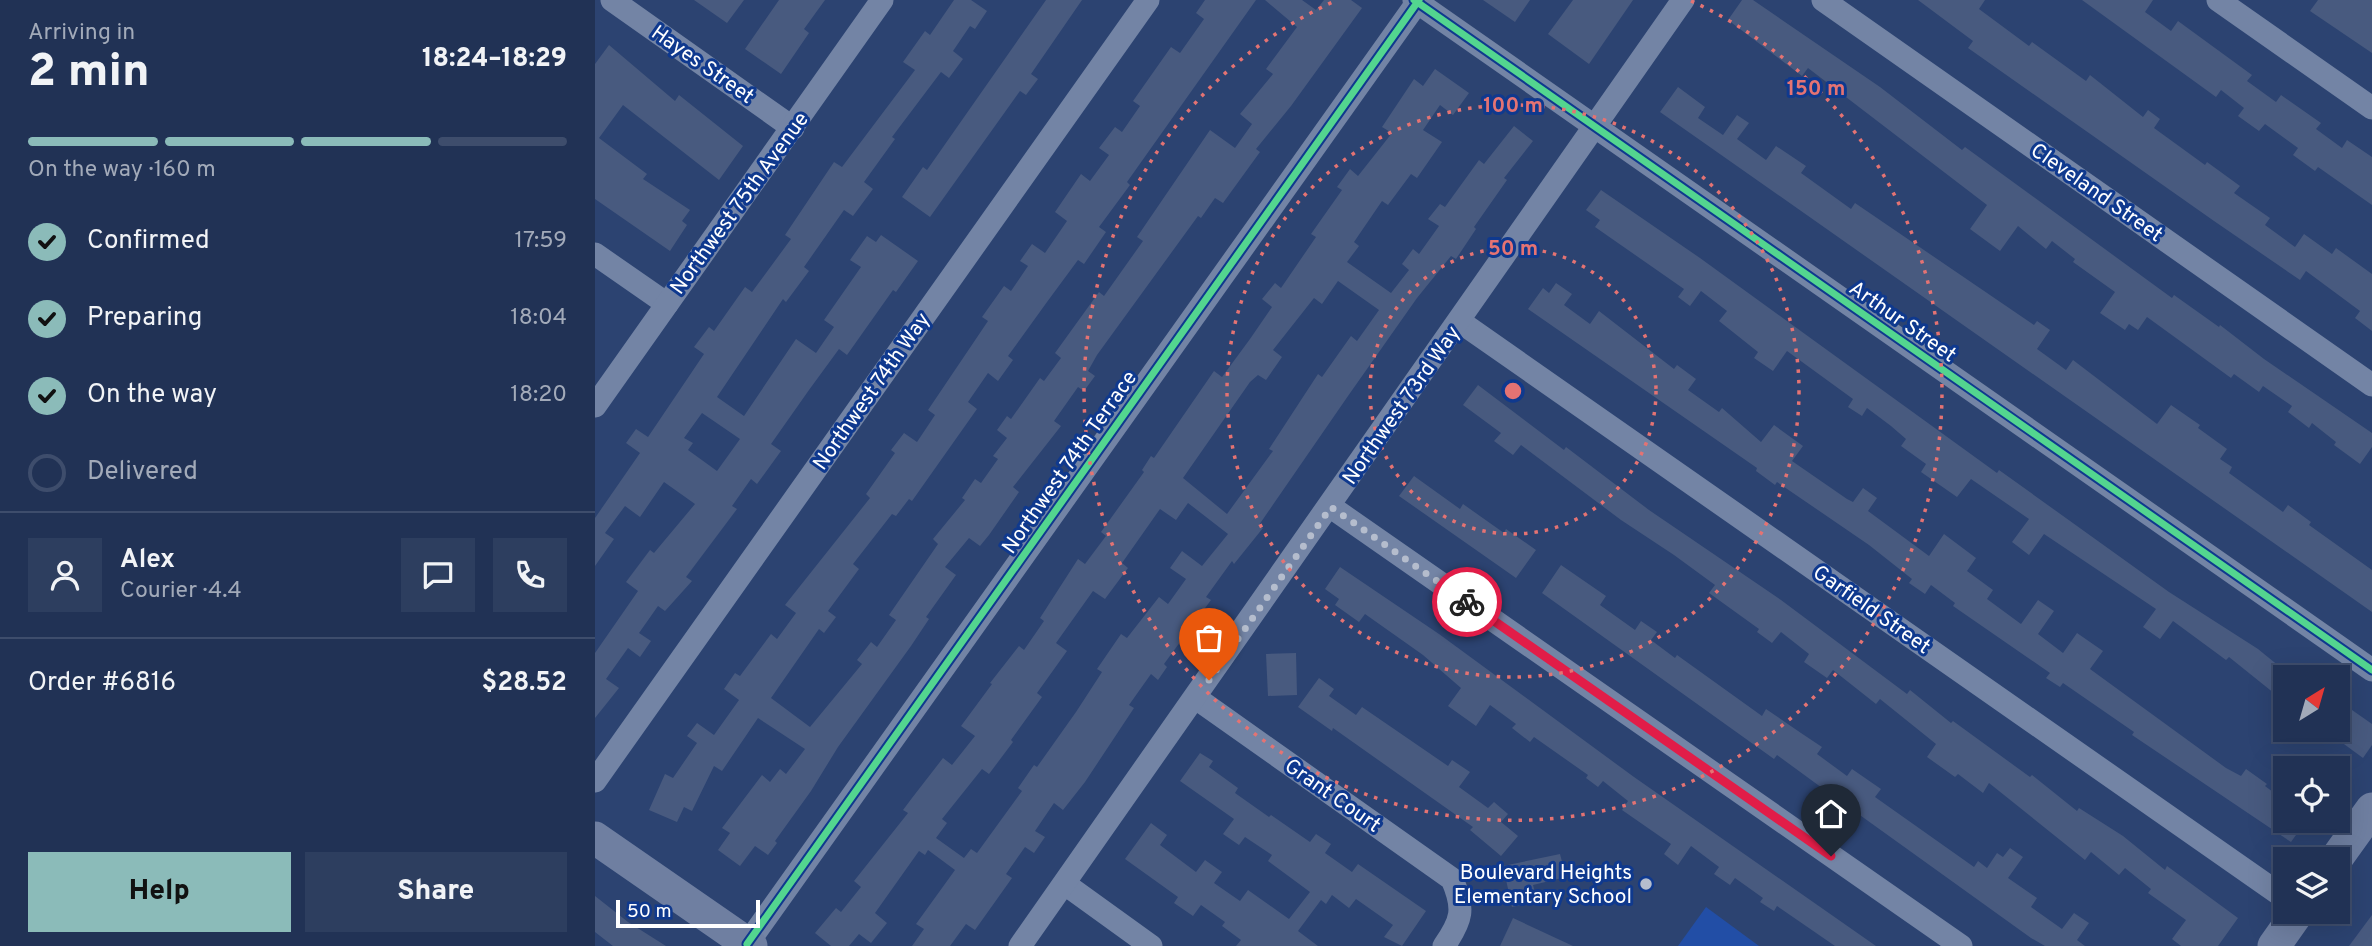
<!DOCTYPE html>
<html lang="en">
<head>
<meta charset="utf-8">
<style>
	:root { --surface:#213255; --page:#2d3e5f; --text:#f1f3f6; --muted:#a2aab9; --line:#3e4d6c; --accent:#8bbbb9 }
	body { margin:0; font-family:Overpass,sans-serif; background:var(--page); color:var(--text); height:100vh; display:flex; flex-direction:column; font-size:26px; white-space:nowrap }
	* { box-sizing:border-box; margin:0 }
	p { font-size:23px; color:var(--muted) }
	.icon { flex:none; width:38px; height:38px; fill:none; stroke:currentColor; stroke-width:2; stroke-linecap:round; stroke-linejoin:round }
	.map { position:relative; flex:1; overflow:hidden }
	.drawer { display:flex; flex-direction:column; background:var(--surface); width:595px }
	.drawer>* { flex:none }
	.needle { width:46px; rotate:37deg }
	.buttons { position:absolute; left:1678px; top:665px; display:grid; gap:14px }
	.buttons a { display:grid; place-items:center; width:77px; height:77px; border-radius:0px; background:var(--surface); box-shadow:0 7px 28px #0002,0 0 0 2px var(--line); font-size:35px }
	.scale { position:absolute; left:21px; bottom:18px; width:144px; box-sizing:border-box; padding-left:7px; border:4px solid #fff; border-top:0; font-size:19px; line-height:24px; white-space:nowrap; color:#fff; -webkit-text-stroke:5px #0f398e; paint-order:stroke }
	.pin { position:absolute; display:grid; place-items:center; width:60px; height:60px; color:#fff; margin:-72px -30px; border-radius:50% 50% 50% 0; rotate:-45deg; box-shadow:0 0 7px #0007 }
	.pin .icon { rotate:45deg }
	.courier { position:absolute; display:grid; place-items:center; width:70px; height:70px; margin:-35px; border:5px solid #e11d48; border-radius:50%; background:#fff; color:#222; box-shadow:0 2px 9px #0007 }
	.summary em { font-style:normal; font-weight:800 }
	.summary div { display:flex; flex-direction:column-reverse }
	.summary { display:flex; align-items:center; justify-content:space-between; height:119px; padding:0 28px }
	h1 { font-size:46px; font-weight:800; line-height:52px }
	.bar { display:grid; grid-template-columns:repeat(4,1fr); gap:10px 7px; align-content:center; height:84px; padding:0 28px }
	.bar i { height:9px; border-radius:5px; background:var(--line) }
	.bar .current { background:var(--accent) }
	.bar p { grid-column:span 4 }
	.line { display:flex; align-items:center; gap:18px; padding:0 28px; border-top:2px solid var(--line) }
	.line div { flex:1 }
	.round { display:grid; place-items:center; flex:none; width:74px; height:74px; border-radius:0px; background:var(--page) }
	ol { padding:0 28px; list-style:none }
	li { display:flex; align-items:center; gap:21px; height:77px }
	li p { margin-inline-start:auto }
	li .icon { padding:7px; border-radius:50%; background:var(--accent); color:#111; stroke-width:4 }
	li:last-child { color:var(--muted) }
	li i { width:38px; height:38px; border:4px solid var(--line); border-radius:50% }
	.cta { display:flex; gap:14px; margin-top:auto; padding:14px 28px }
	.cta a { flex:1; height:80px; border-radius:0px; background:var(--accent); color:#111; font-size:28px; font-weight:800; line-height:80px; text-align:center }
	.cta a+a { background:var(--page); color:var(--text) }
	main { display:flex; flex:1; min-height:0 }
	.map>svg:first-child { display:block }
</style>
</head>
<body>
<main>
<section class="drawer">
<div class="summary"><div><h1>2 min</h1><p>Arriving in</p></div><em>18:24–18:29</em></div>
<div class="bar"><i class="current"></i><i class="current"></i><i class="current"></i><i></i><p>On the way · 160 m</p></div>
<ol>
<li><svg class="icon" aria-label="check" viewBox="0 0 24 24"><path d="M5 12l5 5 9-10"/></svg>Confirmed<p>17:59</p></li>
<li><svg class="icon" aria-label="check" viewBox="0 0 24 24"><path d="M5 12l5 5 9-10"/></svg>Preparing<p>18:04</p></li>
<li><svg class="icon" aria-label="check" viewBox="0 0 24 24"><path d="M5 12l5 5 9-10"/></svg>On the way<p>18:20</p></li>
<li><i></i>Delivered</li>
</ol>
<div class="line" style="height:126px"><a class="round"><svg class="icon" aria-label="person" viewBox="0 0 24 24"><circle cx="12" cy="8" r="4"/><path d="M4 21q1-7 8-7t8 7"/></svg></a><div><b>Alex</b><p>Courier · 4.4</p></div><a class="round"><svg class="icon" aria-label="chat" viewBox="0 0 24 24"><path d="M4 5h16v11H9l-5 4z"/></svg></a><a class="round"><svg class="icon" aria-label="phone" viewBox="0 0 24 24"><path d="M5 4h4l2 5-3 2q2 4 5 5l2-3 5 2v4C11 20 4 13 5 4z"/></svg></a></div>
<div class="line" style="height:91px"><div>Order #6816</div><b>$28.52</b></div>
<div class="cta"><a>Help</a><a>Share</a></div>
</section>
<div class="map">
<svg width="1777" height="946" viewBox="0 0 1777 946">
	<rect width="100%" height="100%" fill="#2c4371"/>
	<!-- green -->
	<path fill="#224ea6" d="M 1111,907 L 1164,946 L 1083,946 Z"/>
	<!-- building -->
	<g fill="#485a7f" fill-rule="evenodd">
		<path d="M 99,0 L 149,0 L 132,23 Z"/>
		<path d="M 184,0 L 230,0 L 209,29 L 214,33 L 186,74 L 150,49 Z"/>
		<path d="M 359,0 L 376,0 L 392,11 L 380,29 L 375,26 L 358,51 L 368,59 L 354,78 L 346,72 L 297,137 L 300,139 L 269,182 L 278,189 L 258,216 L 249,210 L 209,267 L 214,271 L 191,302 L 188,299 L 122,397 L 149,416 L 201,339 L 221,353 L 239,327 L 229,320 L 266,267 L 255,260 L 272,236 L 281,242 L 286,235 L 323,261 L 301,292 L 298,290 L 252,355 L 244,349 L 214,390 L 176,444 L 186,451 L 162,484 L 156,479 L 137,506 L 142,509 L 91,577 L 97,581 L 70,611 L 63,606 L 44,633 L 56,641 L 45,657 L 33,648 L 11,679 L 24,688 L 0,718 L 0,653 L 43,591 L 31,582 L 55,550 L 59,553 L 100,504 L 69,482 L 45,517 L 30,506 L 10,533 L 19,539 L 0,566 L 0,518 L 45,453 L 31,443 L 41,429 L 53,437 L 109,354 L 99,347 L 114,327 L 119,331 L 150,287 L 157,292 L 196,239 L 190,235 L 239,162 L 247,167 L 320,70 L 308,62 L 330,31 L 335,35 ZM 107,413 L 145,439 L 122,471 L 93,450 L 98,443 L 89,438 Z"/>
		<path d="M 451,0 L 487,0 L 436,74 L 443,79 L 431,95 L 425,91 L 335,217 L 307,197 L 328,167 L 332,170 Z"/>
		<path d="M 610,0 L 661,0 L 532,182 L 535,185 L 504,227 L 511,232 L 489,264 L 483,260 L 452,302 L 413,356 L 418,360 L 403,381 L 393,373 L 373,402 L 382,409 L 317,501 L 314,499 L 301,516 L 297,514 L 258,564 L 264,569 L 233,611 L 241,617 L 229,633 L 224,629 L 176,698 L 215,727 L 267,664 L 262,660 L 276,642 L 282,647 L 301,620 L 294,615 L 343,544 L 338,539 L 370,500 L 367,498 L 380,479 L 386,483 L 403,459 L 398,456 L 412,438 L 402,430 L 412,416 L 416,419 L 445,378 L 449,381 L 466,358 L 460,353 L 504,292 L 509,296 L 548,241 L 542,237 L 615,130 L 640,148 L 657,124 L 645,114 L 678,74 L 671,69 L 702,27 L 670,0 L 707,0 L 721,10 L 729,0 L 756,0 L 767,8 L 696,106 L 661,149 L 665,152 L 628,203 L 620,198 L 606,218 L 603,216 L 502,355 L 493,371 L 500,376 L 489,391 L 483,387 L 459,421 L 466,426 L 418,487 L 424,492 L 394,535 L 385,546 L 374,538 L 350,567 L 361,575 L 331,617 L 334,619 L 316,646 L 243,747 L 216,791 L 180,841 L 182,843 L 173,855 L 160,846 L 145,866 L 123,850 L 135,833 L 127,828 L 167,775 L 175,782 L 185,769 L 191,774 L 210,749 L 163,718 L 127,771 L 119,766 L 97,811 L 89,807 L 82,822 L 54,810 L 70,774 L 78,778 L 102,743 L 92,736 L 102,723 L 119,735 L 144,700 L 129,689 L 140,673 L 145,676 L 176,634 L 182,639 L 201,613 L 190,605 L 275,498 L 271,494 L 300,453 L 296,450 L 309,433 L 322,442 L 340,415 L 333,410 L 393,321 L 387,317 L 409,286 L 416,291 L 433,266 L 425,261 L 437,244 L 450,253 L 472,221 L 460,212 L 486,174 L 495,181 L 514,155 L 504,148 L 520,127 L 527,132 L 545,106 L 538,101 L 576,47 L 585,53 L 609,19 L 601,13 Z"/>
		<path d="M 888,0 L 935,0 L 920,22 Z"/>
		<path d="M 978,0 L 1038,0 L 994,64 L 953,34 Z"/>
		<path d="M 1147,0 L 1158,0 L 1285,87 L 1367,150 L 1370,147 L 1577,298 L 1579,295 L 1624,327 L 1625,325 L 1669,359 L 1777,433 L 1777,447 L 1765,464 L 1739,445 L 1741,442 L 1717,423 L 1714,428 L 1693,412 L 1697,406 L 1668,386 L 1664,392 L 1639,374 L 1636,378 L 1552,317 L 1543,330 L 1534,324 L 1530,330 L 1505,313 L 1520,292 L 1478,262 L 1480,259 L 1457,241 L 1451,249 L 1423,226 L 1405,251 L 1375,229 L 1392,205 L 1213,68 L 1207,76 L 1133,20 Z"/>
		<path d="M 1323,0 L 1390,0 L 1384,9 L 1434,46 L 1437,42 L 1491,81 L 1495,75 L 1548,117 L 1553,110 L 1565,119 L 1559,128 L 1610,165 L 1612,162 L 1645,186 L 1639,193 L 1675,218 L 1670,225 L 1700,247 L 1709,234 L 1737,254 L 1741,248 L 1777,274 L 1777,331 L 1760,318 L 1765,311 L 1711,271 L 1705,280 L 1619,221 L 1373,48 L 1378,41 Z"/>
		<path d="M 1487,0 L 1558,0 L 1550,12 L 1576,31 L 1583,21 L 1657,75 L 1652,81 L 1681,102 L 1686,95 L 1726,123 L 1721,129 L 1747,148 L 1752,140 L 1777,157 L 1777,205 L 1723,167 L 1720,171 L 1698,155 L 1703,148 L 1670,124 L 1664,131 L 1643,116 L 1649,108 L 1626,90 L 1621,97 Z"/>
		<path d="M 1723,0 L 1777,0 L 1777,53 L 1715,11 Z"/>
		<path d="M 14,45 L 80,101 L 84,95 L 148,146 L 124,180 L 28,105 L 4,138 L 52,174 L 48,179 L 95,210 L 87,221 L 92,225 L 75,251 L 0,199 L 0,64 Z"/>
		<path d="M 840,69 L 874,93 L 858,115 L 845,105 L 828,130 L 847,142 L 822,178 L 816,174 L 793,205 L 787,201 L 759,242 L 764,246 L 752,262 L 796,293 L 814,270 L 807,264 L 818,249 L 824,254 L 844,226 L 833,219 L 845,204 L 850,207 L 884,160 L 889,164 L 919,126 L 938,141 L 909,178 L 912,180 L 879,227 L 881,229 L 861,259 L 856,256 L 822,298 L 753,396 L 664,525 L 668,528 L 639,564 L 637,561 L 611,597 L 616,600 L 569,664 L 572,667 L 563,680 L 556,674 L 534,705 L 539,708 L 490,782 L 468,810 L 459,803 L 440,831 L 450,837 L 439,853 L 430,847 L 411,874 L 417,878 L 380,930 L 371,924 L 355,946 L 317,946 L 329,929 L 321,924 L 360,870 L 333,850 L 330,855 L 324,851 L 280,913 L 292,923 L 276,943 L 264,934 L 254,946 L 236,946 L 220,933 L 241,908 L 246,912 L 266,887 L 259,881 L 313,813 L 308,810 L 317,798 L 348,758 L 357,765 L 380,736 L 366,726 L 397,684 L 395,683 L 424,646 L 429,650 L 449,621 L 445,618 L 483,559 L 490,564 L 511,536 L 506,532 L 549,472 L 547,470 L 556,456 L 559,458 L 619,371 L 627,377 L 655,339 L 677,307 L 667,299 L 680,283 L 686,288 L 721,237 L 716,234 L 747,190 L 742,187 L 755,169 L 763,176 L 797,133 L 787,127 L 819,79 L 828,86 ZM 743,281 L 784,310 L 762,341 L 756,336 L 727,377 L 723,374 L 674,449 L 678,451 L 632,514 L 588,478 L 655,382 L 663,375 L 671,380 L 687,357 L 678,350 L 719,298 L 727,304 ZM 593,503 L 633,534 L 607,566 L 587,551 L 575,568 L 591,579 L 573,604 L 564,597 L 532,638 L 526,634 L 502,669 L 507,672 L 481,712 L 442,767 L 439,765 L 423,788 L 427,791 L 382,853 L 376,849 L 369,858 L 341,838 L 352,823 L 347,819 L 387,769 L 394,774 L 418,742 L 416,740 L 447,697 L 442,693 L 472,651 L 461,643 L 498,591 L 510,599 L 533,568 L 527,563 L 565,509 L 581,520 Z"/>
		<path d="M 1083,87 L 1110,107 L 1103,118 L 1128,135 L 1142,115 L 1154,123 L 1142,139 L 1171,160 L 1181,146 L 1211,166 L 1206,173 L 1256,209 L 1260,203 L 1439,325 L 1442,321 L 1455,330 L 1442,349 L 1471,370 L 1478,360 L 1562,424 L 1576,405 L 1605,425 L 1603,428 L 1632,449 L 1625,459 L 1637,467 L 1634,473 L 1688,512 L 1693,505 L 1716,522 L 1714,525 L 1777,570 L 1777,612 L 1065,112 Z"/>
		<path d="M 1006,190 L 1105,258 L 1402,473 L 1404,470 L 1574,592 L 1663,649 L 1690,671 L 1690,702 L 1634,657 L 1631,660 L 1578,621 L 1565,639 L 1548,627 L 1561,609 L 1449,534 L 1434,555 L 1417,542 L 1434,519 L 1376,479 L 1362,497 L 1326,472 L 1331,464 L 1306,446 L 1311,439 L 1296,426 L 1272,408 L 1267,416 L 1253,407 L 1258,399 L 1192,351 L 1178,371 L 1159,358 L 1163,352 L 1124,321 L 1132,311 L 1106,291 L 1095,306 L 1083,297 L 1089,289 L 1000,227 L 1005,220 L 991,210 Z"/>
		<path d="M 961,283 L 977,294 L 969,305 L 995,324 L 1004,311 L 1079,369 L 1082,365 L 1101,379 L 1093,390 L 1124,412 L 1127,408 L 1166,442 L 1179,425 L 1208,446 L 1197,461 L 1252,499 L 1258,502 L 1268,488 L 1282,498 L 1273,511 L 1334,556 L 1349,534 L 1381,558 L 1372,571 L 1398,590 L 1392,599 L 1426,624 L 1443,600 L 1459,611 L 1443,634 L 1468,653 L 1482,633 L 1508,651 L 1495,669 L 1631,768 L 1646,776 L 1651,769 L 1672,784 L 1670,786 L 1690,801 L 1690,821 L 1711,821 L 1696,842 L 1537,735 L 1539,732 L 1468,683 L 1465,687 L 1451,678 L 1455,673 L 1358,606 L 1360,603 L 1336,585 L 1330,594 L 1314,583 L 1317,579 L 1274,545 L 1182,482 L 1180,485 L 1161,471 L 1162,468 L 933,309 L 948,288 L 954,293 Z"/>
		<path d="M 883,385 L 969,450 L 971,447 L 1054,510 L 1186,600 L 1312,694 L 1315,690 L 1356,723 L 1358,721 L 1435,777 L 1437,775 L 1482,811 L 1484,808 L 1528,836 L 1570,870 L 1572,866 L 1643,918 L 1623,946 L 1586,946 L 1577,939 L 1591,920 L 1553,893 L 1556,889 L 1530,868 L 1524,875 L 1496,852 L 1490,860 L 1394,783 L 1388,793 L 1363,774 L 1360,777 L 1332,757 L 1341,744 L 1285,699 L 1281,704 L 1238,670 L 1232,678 L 1209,662 L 1214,654 L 1186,632 L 1177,643 L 1162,632 L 1164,629 L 1114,593 L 1120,585 L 1079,555 L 1026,520 L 926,445 L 918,455 L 899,441 L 906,433 L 868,405 Z"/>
		<path d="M 819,476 L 865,509 L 868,504 L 909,533 L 911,529 L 941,550 L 921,578 L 804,496 Z"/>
		<path d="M 966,565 L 1011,596 L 1005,605 L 1040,630 L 1046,621 L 1062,632 L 1056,640 L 1080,658 L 1082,655 L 1167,716 L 1171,709 L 1206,733 L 1227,747 L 1222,754 L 1252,776 L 1257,769 L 1286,789 L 1280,797 L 1379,867 L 1383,861 L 1392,868 L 1402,853 L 1408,857 L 1415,848 L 1428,857 L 1413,878 L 1442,898 L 1436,907 L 1467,929 L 1479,913 L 1494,923 L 1482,940 L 1490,946 L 1450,946 L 1436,938 L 1223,785 L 1182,755 L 1179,759 L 947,593 Z"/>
		<path d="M 745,567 L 844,634 L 1039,777 L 1281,946 L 1240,946 L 1182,906 L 1179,911 L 1165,902 L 1168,898 L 1140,878 L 1135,885 L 1119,874 L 1124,867 L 1096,846 L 1083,865 L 1069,854 L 1076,844 L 1027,810 L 1033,801 L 1008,781 L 1003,787 L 991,778 L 993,775 L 939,737 L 935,742 L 917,728 L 921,724 L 895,705 L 881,726 L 853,706 L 866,688 L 828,655 L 770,614 L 764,622 L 740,605 L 744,599 L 730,589 Z"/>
		<path d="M 701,653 L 702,695 L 673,696 L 671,654 Z"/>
		<path d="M 724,678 L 739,689 L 734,696 L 761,715 L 767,707 L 853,766 L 857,760 L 875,772 L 864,787 L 893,808 L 899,802 L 913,814 L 906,822 L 923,836 L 906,856 L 875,830 L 878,827 L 738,728 L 737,731 L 703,707 Z"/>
		<path d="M 1757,710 L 1777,724 L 1777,745 L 1768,758 L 1738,736 Z"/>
		<path d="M 605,753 L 618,761 L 614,767 L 643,788 L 640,793 L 674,817 L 676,815 L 715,842 L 721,834 L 736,844 L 730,853 L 757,872 L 763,864 L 831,911 L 807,946 L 789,937 L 798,925 L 761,899 L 754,908 L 737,895 L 731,904 L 726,900 L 703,931 L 723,946 L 641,946 L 646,940 L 627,926 L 630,922 L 606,905 L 598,916 L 579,903 L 583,897 L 530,859 L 556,823 L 572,835 L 565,845 L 601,872 L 610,860 L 627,872 L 619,883 L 645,901 L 653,890 L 694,919 L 715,892 L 673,861 L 677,855 L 650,837 L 644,845 L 628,834 L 639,819 L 585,781 Z"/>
		<path d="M 965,854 L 971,877 L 938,885 L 942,901 L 917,907 L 908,866 Z"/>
		<path d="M 0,896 L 33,922 L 71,946 L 18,946 L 0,932 Z"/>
		<path d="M 1777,915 L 1777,946 L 1754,946 Z"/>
		<path d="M 918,918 L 978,946 L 905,946 Z"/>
	</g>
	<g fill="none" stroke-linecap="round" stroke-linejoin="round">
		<!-- street -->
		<g stroke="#7384a5" stroke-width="23">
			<path d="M 17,0 L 198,128"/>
			<path d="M 819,0 L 1777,670"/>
			<path d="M 1228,0 L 1777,385"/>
			<path d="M 1623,0 L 1777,108"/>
			<path d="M 0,254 L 72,304"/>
			<path d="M 864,321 L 1690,898"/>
			<path d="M 0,406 L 287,0"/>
			<path d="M 736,507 L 1366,946"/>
			<path d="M 601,698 L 857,879 C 870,909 867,920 849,946"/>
			<path d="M 0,781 L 553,0"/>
			<path d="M 470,884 L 556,946"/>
			<path d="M 152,944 L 824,0"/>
			<path d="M 425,946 L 1088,0"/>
		</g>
		<!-- secondary -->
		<g stroke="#6f7fa1" stroke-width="33">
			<path d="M 0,838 L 156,946"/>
			<path d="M 1741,859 L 1777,809"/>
			<path d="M 1679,946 L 1703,912"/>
		</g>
		<!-- cycleway casing -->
		<g stroke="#0f398e" stroke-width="11">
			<g id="cycleway">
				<path d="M 819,0 L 1777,670"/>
				<path d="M 152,944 L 824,0"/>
			</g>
		</g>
		<!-- cycleway -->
		<use href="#cycleway" stroke="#53d58f" stroke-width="7"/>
	</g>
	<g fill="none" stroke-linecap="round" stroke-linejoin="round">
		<!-- done -->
		<path stroke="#b5bdcd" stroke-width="7" stroke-dasharray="0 12.6" d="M 614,680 L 736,507 L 872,602"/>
		<!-- route -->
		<path stroke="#e11d48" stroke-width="9" d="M 872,602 L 1236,856"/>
	</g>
	<!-- distance rings -->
	<g fill="none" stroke="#e47373" stroke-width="3.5" stroke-dasharray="3.5 7">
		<circle cx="918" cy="391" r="143"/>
		<circle cx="918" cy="391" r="286"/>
		<path d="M1096 1A429 429 0 1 1 740 1"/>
	</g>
	<!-- markers -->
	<circle fill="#b5bdcd" stroke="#0f398e" stroke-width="2.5" cx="1051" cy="884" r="7"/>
	<g text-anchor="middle" stroke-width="6" stroke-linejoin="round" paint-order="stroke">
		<!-- street labels -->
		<g font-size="21" fill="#fff" stroke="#0f398e">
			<text transform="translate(108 64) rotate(35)" y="7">Hayes Street</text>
			<text transform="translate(1502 192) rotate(35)" y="7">Cleveland Street</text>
			<text transform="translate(144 203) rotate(-54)" y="7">Northwest 75th Avenue</text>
			<text transform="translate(1308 321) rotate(35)" y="7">Arthur Street</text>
			<text transform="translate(276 391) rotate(-55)" y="7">Northwest 74th Way</text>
			<text transform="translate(806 405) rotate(-55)" y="7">Northwest 73rd Way</text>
			<text transform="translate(474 462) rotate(-55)" y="7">Northwest 74th Terrace</text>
			<text transform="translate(1277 609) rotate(35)" y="7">Garfield Street</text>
			<text transform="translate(738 795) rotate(35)" y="7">Grant Court</text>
		</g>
		<!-- poi labels -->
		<g font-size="21" fill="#fff" stroke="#0f398e" text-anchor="end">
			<text x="1037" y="879">Boulevard Heights<tspan x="1037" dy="24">Elementary School</tspan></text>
		</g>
	</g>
	<circle cx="918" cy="391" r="10" fill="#e47373" stroke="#0f398e" stroke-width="3.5"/>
	<g font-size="21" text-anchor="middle" font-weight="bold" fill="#e47373" stroke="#0f398e" stroke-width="6" stroke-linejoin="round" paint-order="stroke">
		<text x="1221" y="95">150 m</text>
		<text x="918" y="112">100 m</text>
		<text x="918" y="255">50 m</text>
	</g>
</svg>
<div class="buttons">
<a><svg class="needle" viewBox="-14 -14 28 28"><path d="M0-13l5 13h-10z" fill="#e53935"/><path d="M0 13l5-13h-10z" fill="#a2aab9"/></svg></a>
<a><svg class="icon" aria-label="locate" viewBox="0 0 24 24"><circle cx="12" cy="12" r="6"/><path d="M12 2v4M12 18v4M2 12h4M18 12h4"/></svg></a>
<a><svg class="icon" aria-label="layers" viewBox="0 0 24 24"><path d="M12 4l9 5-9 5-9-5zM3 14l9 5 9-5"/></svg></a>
</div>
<div class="scale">50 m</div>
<div class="pin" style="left:614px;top:680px;background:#ea580c"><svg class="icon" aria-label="bag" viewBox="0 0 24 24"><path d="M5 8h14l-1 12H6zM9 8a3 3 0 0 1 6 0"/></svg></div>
<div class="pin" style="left:1236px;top:856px;background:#1f2937"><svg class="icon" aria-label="home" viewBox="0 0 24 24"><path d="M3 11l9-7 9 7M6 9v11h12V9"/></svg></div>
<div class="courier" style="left:872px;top:602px"><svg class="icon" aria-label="bike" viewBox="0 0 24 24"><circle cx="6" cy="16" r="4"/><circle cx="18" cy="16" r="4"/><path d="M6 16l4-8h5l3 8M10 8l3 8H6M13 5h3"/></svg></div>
</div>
</main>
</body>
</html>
